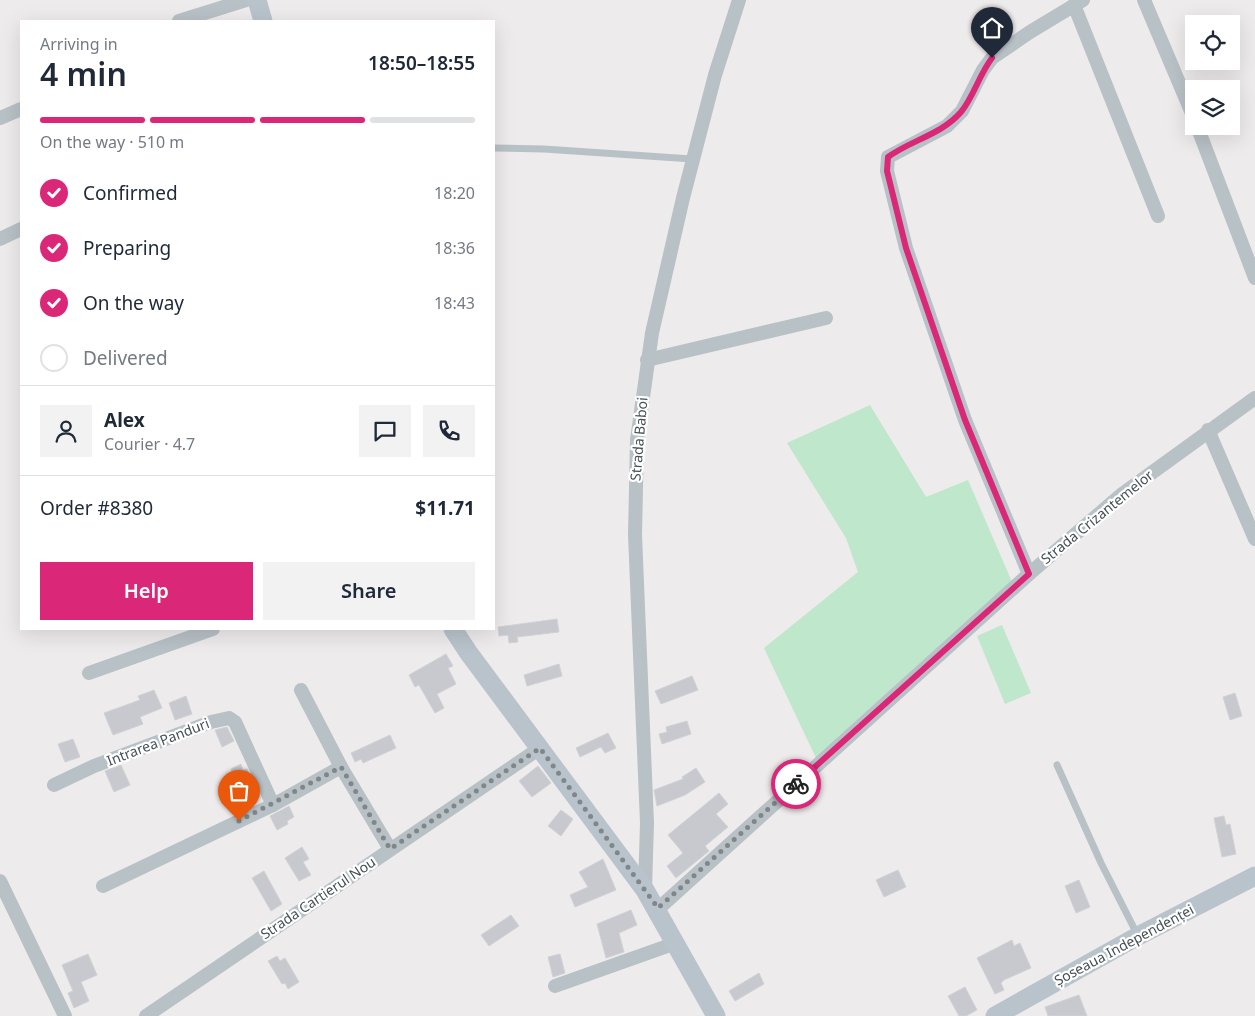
<!DOCTYPE html>
<html lang="en">
<head>
<meta charset="utf-8">
<style>
	:root { --surface:#fff; --page:#f2f2f3; --text:#1f2937; --muted:#747a83; --line:#e0e1e3; --accent:#db2777 }
	body { margin:0; font-family:"Noto Sans",sans-serif; background:var(--page); color:var(--text); height:100vh; display:flex; flex-direction:column; font-size:19px; white-space:nowrap }
	* { box-sizing:border-box; margin:0 }
	p { font-size:16px; color:var(--muted) }
	.icon { flex:none; width:28px; height:28px; fill:none; stroke:currentColor; stroke-width:2; stroke-linecap:round; stroke-linejoin:round }
	.map { position:relative; flex:1; overflow:hidden }
	.side { position:absolute; left:20px; top:20px; width:475px; height:610px; display:flex; flex-direction:column; background:var(--surface); border-radius:0px; box-shadow:0 5px 20px #0002 }
	.side>* { flex:none }
	.buttons { position:absolute; left:1185px; top:15px; display:grid; gap:10px }
	.buttons a { display:grid; place-items:center; width:55px; height:55px; border-radius:0px; background:var(--surface); box-shadow:0 5px 20px #0002; font-size:25px }
	.pin { position:absolute; display:grid; place-items:center; width:42px; height:42px; color:#fff; margin:-51px -21px; border-radius:50% 50% 50% 0; rotate:-45deg; box-shadow:0 0 5px #0007 }
	.pin .icon { rotate:45deg }
	.courier { position:absolute; display:grid; place-items:center; width:50px; height:50px; margin:-25px; border:4px solid #db2777; border-radius:50%; background:#fff; color:#222; box-shadow:0 1px 6px #0007 }
	.overview em { font-style:normal; font-weight:600 }
	.overview div { display:flex; flex-direction:column-reverse }
	.overview { display:flex; align-items:center; justify-content:space-between; height:85px; padding:0 20px }
	h1 { font-size:32px; font-weight:600; line-height:38px }
	.bar { display:grid; grid-template-columns:repeat(4,1fr); gap:8px 5px; align-content:center; height:60px; padding:0 20px }
	.bar i { height:6px; border-radius:4px; background:var(--line) }
	.bar .on { background:var(--accent) }
	.bar p { grid-column:span 4 }
	.line { display:flex; align-items:center; gap:12px; padding:0 20px; border-top:1px solid var(--line) }
	.line div { flex:1 }
	.round { display:grid; place-items:center; flex:none; width:52px; height:52px; border-radius:0px; background:var(--page) }
	ol { padding:0 20px; list-style:none }
	li { display:flex; align-items:center; gap:15px; height:55px }
	li p { margin-inline-start:auto }
	li .icon { padding:5px; border-radius:50%; background:var(--accent); color:#fff; stroke-width:4 }
	li:last-child { color:var(--muted) }
	li i { width:28px; height:28px; border:2px solid var(--line); border-radius:50% }
	.cta { display:flex; gap:10px; margin-top:auto; padding:10px 20px }
	.cta a { flex:1; height:58px; border-radius:0px; background:var(--accent); color:#fff; font-size:20px; font-weight:600; line-height:58px; text-align:center }
	.cta a+a { background:var(--page); color:var(--text) }
	.map>svg:first-child { display:block }
</style>
</head>
<body>
<div class="map">
<svg width="1255" height="1016" viewBox="0 0 1255 1016">
	<rect width="100%" height="100%" fill="#eeebec"/>
	<!-- green -->
	<g fill="#bee7cb">
		<path d="M 870,405 L 926,497 L 968,480 L 1012,582 L 816,758 L 764,648 L 858,572 L 846,538 L 787,443 Z"/>
		<path d="M 1002,625 L 1031,693 L 1005,704 L 977,636 Z"/>
	</g>
	<!-- building -->
	<g fill="#c7c9ce" stroke="#d0d2d6">
		<path d="M 557,619 L 559,632 L 517,637 L 518,642 L 509,643 L 508,635 L 499,636 L 498,627 Z"/>
		<path d="M 446,654 L 453,666 L 448,668 L 456,684 L 437,694 L 444,708 L 435,713 L 419,685 L 415,687 L 409,675 Z"/>
		<path d="M 559,664 L 562,676 L 527,686 L 524,675 Z"/>
		<path d="M 692,676 L 698,690 L 661,704 L 655,691 Z"/>
		<path d="M 154,690 L 162,708 L 140,717 L 143,724 L 113,735 L 104,713 L 140,700 L 138,696 Z"/>
		<path d="M 1235,693 L 1242,716 L 1230,720 L 1223,697 Z"/>
		<path d="M 186,696 L 192,714 L 175,720 L 169,703 Z"/>
		<path d="M 687,721 L 691,734 L 662,744 L 659,734 L 667,732 L 666,727 Z"/>
		<path d="M 227,727 L 234,741 L 222,747 L 215,730 Z"/>
		<path d="M 608,733 L 616,748 L 605,753 L 601,747 L 580,757 L 576,748 Z"/>
		<path d="M 390,735 L 396,748 L 363,763 L 361,759 L 355,762 L 351,753 Z"/>
		<path d="M 73,739 L 80,757 L 65,762 L 58,744 Z"/>
		<path d="M 241,764 L 243,770 L 247,769 L 260,797 L 247,803 L 231,769 Z"/>
		<path d="M 121,765 L 130,785 L 114,792 L 105,771 Z"/>
		<path d="M 538,766 L 551,783 L 532,797 L 519,781 Z"/>
		<path d="M 696,768 L 705,782 L 685,795 L 657,806 L 654,790 L 683,779 L 682,777 Z"/>
		<path d="M 719,793 L 728,804 L 716,814 L 728,827 L 705,846 L 709,851 L 676,878 L 667,866 L 683,853 L 668,835 Z"/>
		<path d="M 289,806 L 294,817 L 287,821 L 288,824 L 277,830 L 270,816 Z"/>
		<path d="M 561,810 L 573,819 L 561,836 L 548,826 Z"/>
		<path d="M 1224,816 L 1226,825 L 1230,824 L 1236,854 L 1222,857 L 1214,818 Z"/>
		<path d="M 302,847 L 309,859 L 303,862 L 311,875 L 299,881 L 285,858 Z"/>
		<path d="M 603,859 L 616,890 L 575,907 L 570,895 L 588,887 L 579,872 Z"/>
		<path d="M 898,870 L 906,887 L 884,897 L 876,880 Z"/>
		<path d="M 264,871 L 282,904 L 271,911 L 252,878 Z"/>
		<path d="M 1079,880 L 1090,907 L 1076,913 L 1065,886 Z"/>
		<path d="M 631,910 L 637,925 L 619,933 L 624,952 L 606,958 L 597,924 Z"/>
		<path d="M 511,915 L 519,926 L 489,946 L 481,935 Z"/>
		<path d="M 1012,940 L 1014,946 L 1020,943 L 1031,968 L 1004,980 L 1001,983 L 1004,990 L 995,994 L 977,958 Z"/>
		<path d="M 88,954 L 97,975 L 81,982 L 89,1001 L 74,1008 L 68,993 L 73,991 L 62,965 Z"/>
		<path d="M 560,954 L 565,973 L 553,977 L 548,957 Z"/>
		<path d="M 277,956 L 280,961 L 285,958 L 299,982 L 288,989 L 285,983 L 282,984 L 268,961 Z"/>
		<path d="M 759,973 L 764,984 L 735,1001 L 729,991 Z"/>
		<path d="M 965,987 L 977,1010 L 966,1016 L 959,1016 L 948,996 Z"/>
		<path d="M 1079,995 L 1087,1016 L 1048,1016 L 1045,1007 Z"/>
	</g>
	<g fill="none" stroke-linecap="round" stroke-linejoin="round">
		<!-- service -->
		<g stroke="#b8c1c6" stroke-width="7">
			<path d="M 494,148 L 544,149 L 692,159"/>
			<path d="M 1057,765 L 1101,863 L 1138,936"/>
		</g>
		<!-- minor -->
		<g stroke="#b8c1c6" stroke-width="14">
			<path d="M 1144,0 L 1194,118"/>
			<path d="M 1074,5 L 1158,216"/>
			<path d="M 179,21 L 246,0"/>
			<path d="M 0,118 L 21,109"/>
			<path d="M 1197,126 L 1255,278"/>
			<path d="M 0,239 L 21,229"/>
			<path d="M 647,360 L 826,318"/>
			<path d="M 1208,430 L 1255,539"/>
			<path d="M 1029,574 L 965,420 L 906,248 L 887,171 L 888,157 L 947,126 L 962,111 L 983,70 L 992,58 L 1030,32 L 1083,0"/>
			<path d="M 89,673 L 213,629"/>
			<path d="M 301,690 L 341,767 L 390,849"/>
			<path d="M 54,785 L 94,766 L 211,722 L 229,718 L 235,722 L 273,805"/>
			<path d="M 0,881 L 65,1016"/>
			<path d="M 103,886 L 273,805 L 341,767"/>
			<path d="M 645,890 L 647,823 L 635,535 L 637,440 L 652,333 L 683,198 L 715,75 L 739,0"/>
			<path d="M 658,909 L 1029,574 L 1121,495 L 1255,398"/>
			<path d="M 555,986 L 676,943"/>
			<path d="M 146,1016 L 540,748"/>
		</g>
		<!-- secondary -->
		<g stroke="#b9c3cb" stroke-width="19">
			<path d="M 257,0 L 263,21"/>
			<path d="M 453,629 L 468,652 L 645,890 L 716,1016"/>
			<path d="M 995,1016 L 1138,936 L 1255,876"/>
		</g>
	</g>
	<g fill="none" stroke-linecap="round" stroke-linejoin="round">
		<!-- done -->
		<path stroke="#81868a" stroke-width="5" stroke-dasharray="0 9" d="M 239,821 L 341,767 L 390,849 L 540,748 L 658,908 L 796,784"/>
		<!-- route -->
		<path stroke="#db2777" stroke-width="6" d="M 796,784 L 1029,574 L 965,420 L 906,248 L 887,171 L 888,157 C 911,140 941,135 961,112 C 974,96 979,75 992,58"/>
	</g>
	<g text-anchor="middle" stroke-width="4.5" stroke-linejoin="round" paint-order="stroke">
		<!-- street labels -->
		<g font-size="14" fill="#465056" stroke="#fff">
			<text transform="translate(639 439) rotate(-85)" y="5">Strada Baboi</text>
			<text transform="translate(1097 517) rotate(-39)" y="5">Strada Crizantemelor</text>
			<text transform="translate(158 742) rotate(-21)" y="5">Intrarea Panduri</text>
			<text transform="translate(318 898) rotate(-34)" y="5">Strada Cartierul Nou</text>
			<text transform="translate(1124 945) rotate(-28)" y="5">Șoseaua Independenței</text>
		</g>
	</g>
</svg>
<div class="buttons">
<a><svg class="icon" aria-label="locate" viewBox="0 0 24 24"><circle cx="12" cy="12" r="6"/><path d="M12 2v4M12 18v4M2 12h4M18 12h4"/></svg></a>
<a><svg class="icon" aria-label="layers" viewBox="0 0 24 24"><path d="M12 4l9 5-9 5-9-5zM3 14l9 5 9-5"/></svg></a>
</div>
<div class="pin" style="left:239px;top:821px;background:#ea580c"><svg class="icon" aria-label="bag" viewBox="0 0 24 24"><path d="M5 8h14l-1 12H6zM9 8a3 3 0 0 1 6 0"/></svg></div>
<div class="pin" style="left:992px;top:58px;background:#1f2937"><svg class="icon" aria-label="home" viewBox="0 0 24 24"><path d="M3 11l9-7 9 7M6 9v11h12V9"/></svg></div>
<div class="courier" style="left:796px;top:784px"><svg class="icon" aria-label="bike" viewBox="0 0 24 24"><circle cx="6" cy="16" r="4"/><circle cx="18" cy="16" r="4"/><path d="M6 16l4-8h5l3 8M10 8l3 8H6M13 5h3"/></svg></div>
<section class="side">
<div class="overview"><div><h1>4 min</h1><p>Arriving in</p></div><em>18:50–18:55</em></div>
<div class="bar"><i class="on"></i><i class="on"></i><i class="on"></i><i></i><p>On the way · 510 m</p></div>
<ol>
<li><svg class="icon" aria-label="check" viewBox="0 0 24 24"><path d="M5 12l5 5 9-10"/></svg>Confirmed<p>18:20</p></li>
<li><svg class="icon" aria-label="check" viewBox="0 0 24 24"><path d="M5 12l5 5 9-10"/></svg>Preparing<p>18:36</p></li>
<li><svg class="icon" aria-label="check" viewBox="0 0 24 24"><path d="M5 12l5 5 9-10"/></svg>On the way<p>18:43</p></li>
<li><i></i>Delivered</li>
</ol>
<div class="line" style="height:90px"><a class="round"><svg class="icon" aria-label="person" viewBox="0 0 24 24"><circle cx="12" cy="8" r="4"/><path d="M4 21q1-7 8-7t8 7"/></svg></a><div><b>Alex</b><p>Courier · 4.7</p></div><a class="round"><svg class="icon" aria-label="chat" viewBox="0 0 24 24"><path d="M4 5h16v11H9l-5 4z"/></svg></a><a class="round"><svg class="icon" aria-label="phone" viewBox="0 0 24 24"><path d="M5 4h4l2 5-3 2q2 4 5 5l2-3 5 2v4C11 20 4 13 5 4z"/></svg></a></div>
<div class="line" style="height:65px"><div>Order #8380</div><b>$11.71</b></div>
<div class="cta"><a>Help</a><a>Share</a></div>
</section>
</div>
</body>
</html>
